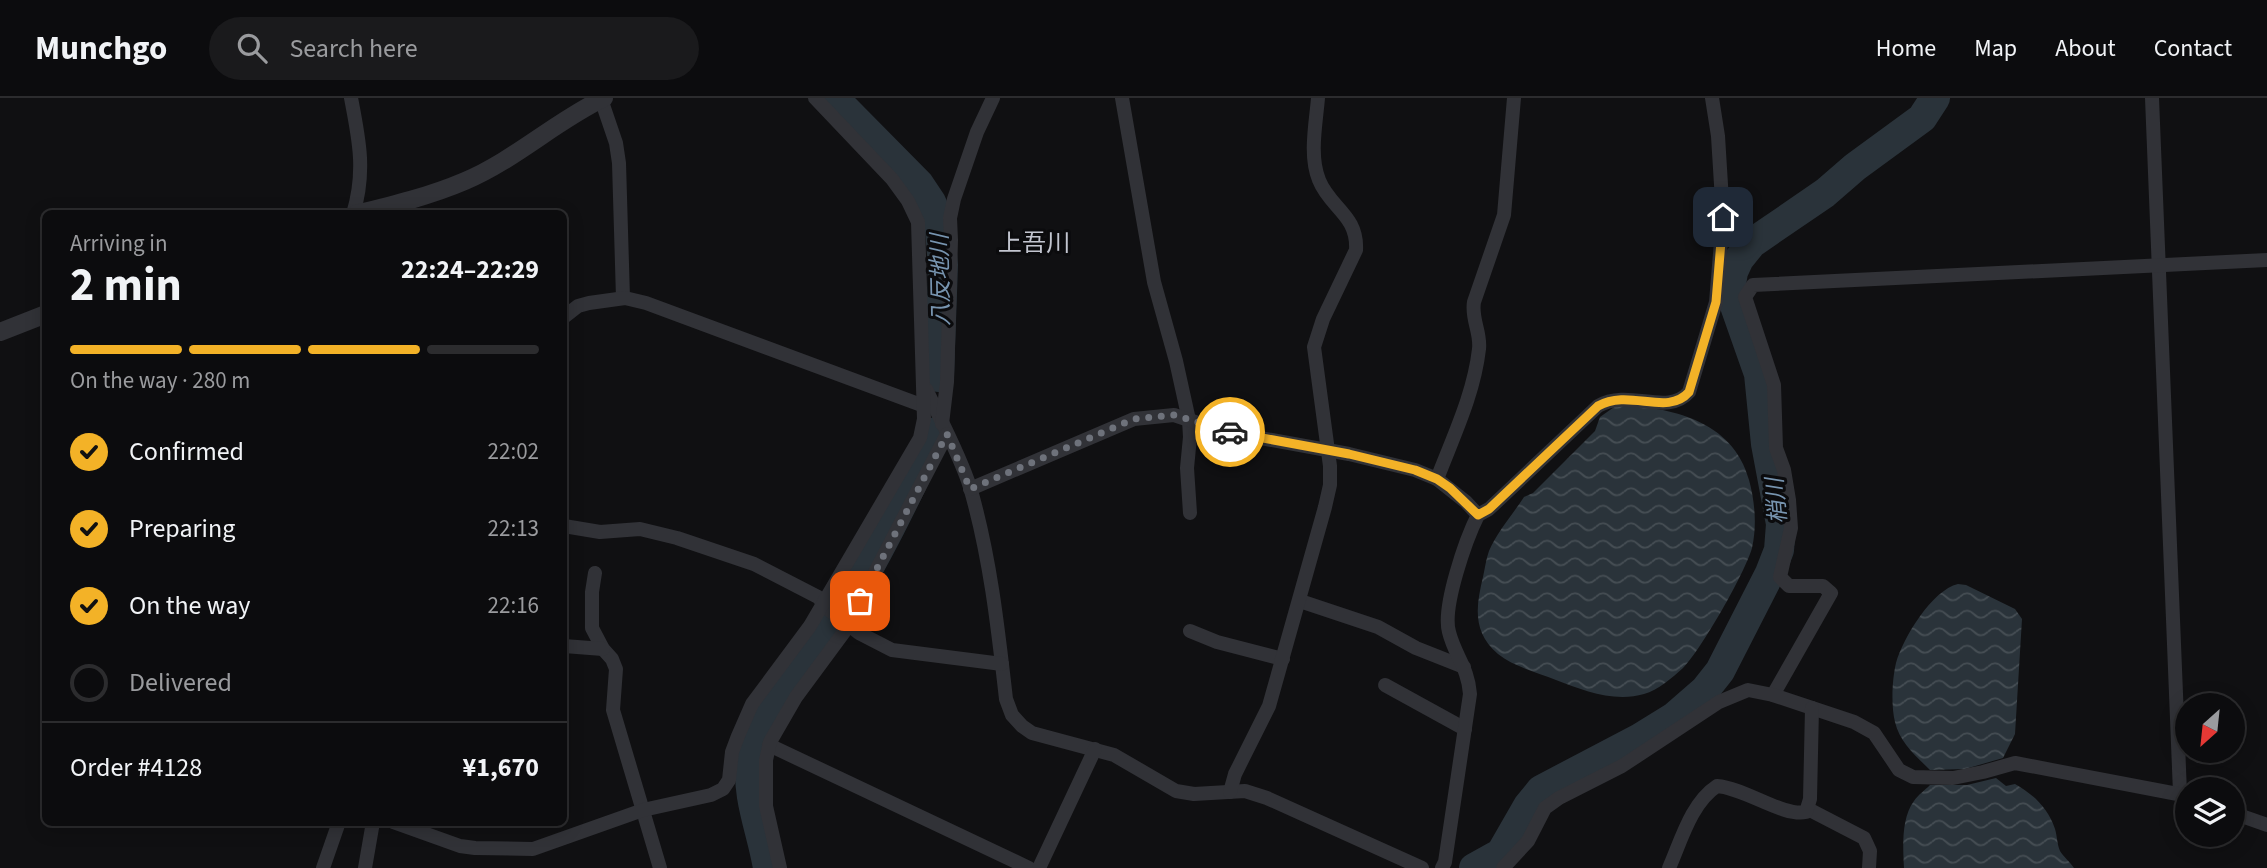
<!DOCTYPE html>
<html lang="en">
<head>
<meta charset="utf-8">
<style>
	:root { --surface:#0c0c0e; --page:#1a1a1c; --text:#f1f3f6; --muted:#9a9b9e; --line:#2c2c2e; --accent:#f3b227 }
	body { margin:0; font-family:"Source Sans 3","Noto Sans JP",sans-serif; background:var(--page); color:var(--text); height:100vh; display:flex; flex-direction:column; font-size:26px; white-space:nowrap }
	* { box-sizing:border-box; margin:0 }
	p { font-size:23px; color:var(--muted) }
	.icon { flex:none; width:38px; height:38px; fill:none; stroke:currentColor; stroke-width:2; stroke-linecap:round; stroke-linejoin:round }
	.map { position:relative; flex:1; overflow:hidden }
	.details { position:absolute; left:42px; top:112px; width:525px; height:616px; display:flex; flex-direction:column; background:var(--surface); border-radius:10px; box-shadow:0 4px 18px #0003,0 0 0 2px var(--line) }
	.details>* { flex:none }
	.needle { width:46px; rotate:207deg }
	.controls { position:absolute; left:2175px; top:595px; display:grid; gap:14px }
	.controls a { display:grid; place-items:center; width:70px; height:70px; border-radius:50%; background:var(--surface); box-shadow:0 4px 18px #0003,0 0 0 2px var(--line); font-size:35px }
	.pin { position:absolute; display:grid; place-items:center; width:60px; height:60px; color:#fff; margin:-30px; border-radius:14px; box-shadow:0 4px 10px #0006 }
	.courier { position:absolute; display:grid; place-items:center; width:70px; height:70px; margin:-35px; border:5px solid #f3b227; border-radius:50%; background:#fff; color:#222; box-shadow:0 2px 9px #0007 }
	.summary em { font-style:normal; font-weight:700 }
	.summary div { display:flex; flex-direction:column-reverse }
	.summary { display:flex; align-items:center; justify-content:space-between; height:119px; padding:0 28px }
	h1 { font-size:46px; font-weight:700; line-height:52px }
	.bar { display:grid; grid-template-columns:repeat(4,1fr); gap:10px 7px; align-content:center; height:84px; padding:0 28px }
	.bar i { height:9px; border-radius:5px; background:var(--line) }
	.bar .active { background:var(--accent) }
	.bar p { grid-column:span 4 }
	.line { display:flex; align-items:center; gap:18px; padding:0 28px; border-top:2px solid var(--line) }
	.line div { flex:1 }
	ol { padding:0 28px; list-style:none }
	li { display:flex; align-items:center; gap:21px; height:77px }
	li p { margin-inline-start:auto }
	li .icon { padding:7px; border-radius:50%; background:var(--accent); color:#111; stroke-width:4 }
	li:last-child { color:var(--muted) }
	li i { width:38px; height:38px; border:4px solid var(--line); border-radius:50% }
	header { display:flex; align-items:center; gap:42px; box-sizing:border-box; height:98px; padding:0 35px; background:var(--surface); border-bottom:2px solid var(--line) }
	header strong { font-size:33px }
	nav { display:flex; gap:38px; margin-inline-start:auto; font-size:24px }
	.search { width:490px; height:63px; background:var(--page); display:flex; align-items:center; gap:18px; box-sizing:border-box; padding:0 24px; border-radius:38px; color:var(--muted); font-size:26px }
	.map>svg:first-child { display:block }
</style>
</head>
<body>
<header>
<strong>Munchgo</strong>
<div class="search"><svg class="icon" aria-label="search" viewBox="0 0 24 24"><circle cx="10" cy="10" r="6"/><path d="M15 15l6 6"/></svg>Search here</div>
<nav><a>Home</a><a>Map</a><a>About</a><a>Contact</a></nav>
</header>
<div class="map">
<svg width="2267" height="770" viewBox="0 0 2267 770">
	<defs>
		<pattern id="water-waves" width="16" height="10" patternUnits="userSpaceOnUse" patternTransform="scale(1.75)"><rect width="16" height="10" fill="#2a333a"/><path d="M0 5q4-4 8 0t8 0" fill="none" stroke="#464e54"/></pattern>
	</defs>
	<rect width="100%" height="100%" fill="#101012"/>
	<!-- water -->
	<g fill="url(#water-waves)">
		<path d="M 1617,307 C 1670,309 1733,322 1749,382 C 1755,404 1757,428 1752,450 C 1745,475 1701,552 1683,570 C 1672,580 1658,592 1644,596 C 1614,605 1583,592 1556,582 C 1537,574 1514,569 1498,556 C 1472,534 1476,508 1483,479 C 1485,470 1486,461 1489,453 C 1497,434 1513,416 1524,399 L 1533,395 L 1595,333 L 1600,319 Z"/>
		<path d="M 1958,486 L 1966,487 L 2015,511 L 2022,521 L 2015,636 L 2003,660 L 1965,671 L 1930,672 C 1916,658 1900,645 1895,624 C 1891,608 1892,582 1896,565 C 1903,540 1932,492 1958,486 Z"/>
		<path d="M 1996,680 L 2006,688 L 2015,686 C 2033,696 2048,710 2055,731 C 2057,737 2057,746 2060,753 C 2063,758 2070,764 2074,770 L 1904,770 C 1903,750 1901,720 1914,703 C 1918,697 1925,692 1930,687 L 1967,687 Z"/>
	</g>
	<g fill="none" stroke-linecap="round" stroke-linejoin="round">
		<!-- river -->
		<g stroke="#2a333a" stroke-width="30">
			<path d="M 834,0 L 919,86 L 931,104 L 939,122 L 943,167 L 939,279"/>
			<path d="M 768,770 C 762,733 746,699 751,661 C 756,623 783,594 805,565 C 822,542 839,519 854,495 C 885,444 911,389 936,334"/>
			<path d="M 1474,770 L 1501,755 L 1528,708 L 1541,692 L 1640,640 L 1674,619 L 1705,592 L 1720,573 L 1770,475 L 1779,452 L 1781,426 L 1766,346 L 1759,276 L 1734,205 L 1731,186 L 1733,174 L 1739,161 L 1752,145 L 1825,95 L 1855,69 L 1922,20 L 1935,0"/>
		</g>
		<!-- minor -->
		<g stroke="#313237" stroke-width="14">
			<path d="M 351,0 C 359,41 366,74 353,116"/>
			<path d="M 1122,0 L 1154,184 L 1176,263 L 1189,322 L 1190,339 L 1187,370 L 1190,415"/>
			<path d="M 2152,0 L 2180,695"/>
			<path d="M 601,1 L 616,45 L 619,65 L 623,200"/>
			<path d="M 564,219 L 578,208 L 589,205 L 625,200 L 646,205 L 924,308"/>
			<path d="M 926,291 C 941,323 959,355 970,389 C 990,458 998,530 1006,601 L 1012,617 L 1022,628 L 1032,635 L 1114,657 L 1176,693 L 1194,696 L 1245,693 L 1267,700 L 1422,770"/>
			<path d="M 942,326 L 947,284 L 951,142 L 950,120 L 954,101 L 977,34 L 993,0"/>
			<path d="M 970,391 L 1134,321 L 1174,317 L 1222,333 L 1349,356 L 1415,372 L 1437,381"/>
			<path d="M 1478,417 L 1489,411 L 1598,308 C 1630,290 1667,319 1689,294 L 1716,204 L 1723,119 L 1718,38 L 1712,0"/>
			<path d="M 564,428 L 600,434 L 640,431 L 677,440 L 754,466 L 818,499 L 829,512 L 859,535 L 892,552 L 1002,566"/>
			<path d="M 595,475 L 592,494 L 592,530 L 603,551 L 612,561 L 616,571 L 613,612 L 660,770"/>
			<path d="M 1300,503 L 1378,529 L 1416,550 L 1464,569"/>
			<path d="M 1190,533 L 1217,544 L 1283,561"/>
			<path d="M 564,548 L 603,551"/>
			<path d="M 1385,587 L 1465,631"/>
			<path d="M 1773,597 L 1831,495 L 1823,488 L 1789,488 L 1780,479 L 1791,430 L 1789,402 L 1784,372 L 1776,350 L 1774,287 L 1745,199 L 1753,187 L 2267,162"/>
			<path d="M 769,647 L 1029,770"/>
			<path d="M 1230,694 L 1235,676 L 1269,608 L 1325,409 L 1330,387 L 1330,368 L 1314,249 L 1323,221 L 1356,152 C 1358,117 1330,110 1319,82 C 1309,58 1316,25 1318,0"/>
			<path d="M 1808,711 L 1864,740 L 1870,753 L 1869,770"/>
			<path d="M 2233,715 L 2267,727"/>
			<path d="M 393,724 L 460,748 L 475,750 L 533,751 L 643,712 L 711,697 L 723,691 L 729,682 L 732,654 L 738,638 L 752,606 L 810,528 L 920,340 L 924,321 L 918,124 L 908,103 L 892,81 L 815,0"/>
			<path d="M 323,770 L 339,724"/>
			<path d="M 365,770 L 373,724"/>
			<path d="M 780,770 L 766,708 L 766,662 L 770,644 L 796,599 L 844,534 L 947,336"/>
			<path d="M 1039,770 L 1095,651"/>
			<path d="M 1442,770 L 1445,764 L 1470,596 C 1468,569 1455,558 1449,534 C 1442,509 1466,441 1478,417 L 1466,404 L 1437,381 C 1453,339 1474,296 1479,251 C 1481,234 1471,221 1474,204 L 1504,117 L 1514,0"/>
			<path d="M 1503,770 L 1528,743 L 1545,710 L 1559,700 L 1622,668 L 1719,604 L 1748,592 L 1773,597 L 1854,624 L 1874,635 L 1899,672 L 1913,679 L 1953,680 L 1983,674 L 2015,665 L 2188,698"/>
			<path d="M 1669,770 C 1681,743 1691,705 1717,688 C 1745,690 1783,719 1806,714 L 1810,701 L 1812,610"/>
		</g>
		<!-- tertiary -->
		<g stroke="#313237" stroke-width="18">
			<path d="M 356,116 C 393,107 430,98 465,83 C 513,63 556,23 604,0"/>
			<path d="M 0,234 L 46,216"/>
		</g>
	</g>
	<g fill="none" stroke-linecap="round" stroke-linejoin="round">
		<!-- done -->
		<path stroke="#6e727b" stroke-width="7" stroke-dasharray="0 12.6" d="M 860,503 L 947,336 L 970,391 L 1134,321 L 1174,317 L 1230,334"/>
		<!-- route -->
		<path stroke="#f3b227" stroke-width="9" d="M 1230,334 L 1349,356 L 1415,372 L 1437,381 L 1450,390 L 1478,417 L 1489,411 L 1598,308 C 1630,290 1667,319 1689,294 L 1716,204 L 1723,119"/>
	</g>
	<g text-anchor="middle" stroke-width="6" stroke-linejoin="round" paint-order="stroke">
		<!-- water labels -->
		<g font-size="23" font-style="italic" fill="#7794af" stroke="#0b0b0d">
			<text transform="translate(940 182) rotate(-91)" y="8">八反地川</text>
			<text transform="translate(1776 403) rotate(-95)" y="8">梢川</text>
		</g>
		<!-- quarter labels -->
		<g font-size="24" fill="#c2c5cf" stroke="#0b0b0d">
			<text x="1034" y="153">上吾川</text>
		</g>
	</g>
</svg>
<div class="controls">
<a><svg class="needle" viewBox="-14 -14 28 28"><path d="M0-13l5 13h-10z" fill="#e53935"/><path d="M0 13l5-13h-10z" fill="#9a9b9e"/></svg></a>
<a><svg class="icon" aria-label="layers" viewBox="0 0 24 24"><path d="M12 4l9 5-9 5-9-5zM3 14l9 5 9-5"/></svg></a>
</div>
<div class="pin" style="left:860px;top:503px;background:#ea580c"><svg class="icon" aria-label="bag" viewBox="0 0 24 24"><path d="M5 8h14l-1 12H6zM9 8a3 3 0 0 1 6 0"/></svg></div>
<div class="pin" style="left:1723px;top:119px;background:#1f2937"><svg class="icon" aria-label="home" viewBox="0 0 24 24"><path d="M3 11l9-7 9 7M6 9v11h12V9"/></svg></div>
<div class="courier" style="left:1230px;top:334px"><svg class="icon" aria-label="car" viewBox="0 0 24 24"><path d="M5 17H2v-5l4-1 3-4h7l3 4 3 1v5h-3M9 17h6M6 11h13"/><circle cx="7" cy="17" r="2"/><circle cx="17" cy="17" r="2"/></svg></div>
<section class="details">
<div class="summary"><div><h1>2 min</h1><p>Arriving in</p></div><em>22:24–22:29</em></div>
<div class="bar"><i class="active"></i><i class="active"></i><i class="active"></i><i></i><p>On the way · 280 m</p></div>
<ol>
<li><svg class="icon" aria-label="check" viewBox="0 0 24 24"><path d="M5 12l5 5 9-10"/></svg>Confirmed<p>22:02</p></li>
<li><svg class="icon" aria-label="check" viewBox="0 0 24 24"><path d="M5 12l5 5 9-10"/></svg>Preparing<p>22:13</p></li>
<li><svg class="icon" aria-label="check" viewBox="0 0 24 24"><path d="M5 12l5 5 9-10"/></svg>On the way<p>22:16</p></li>
<li><i></i>Delivered</li>
</ol>
<div class="line" style="height:91px"><div>Order #4128</div><b>¥1,670</b></div>
</section>
</div>
</body>
</html>
